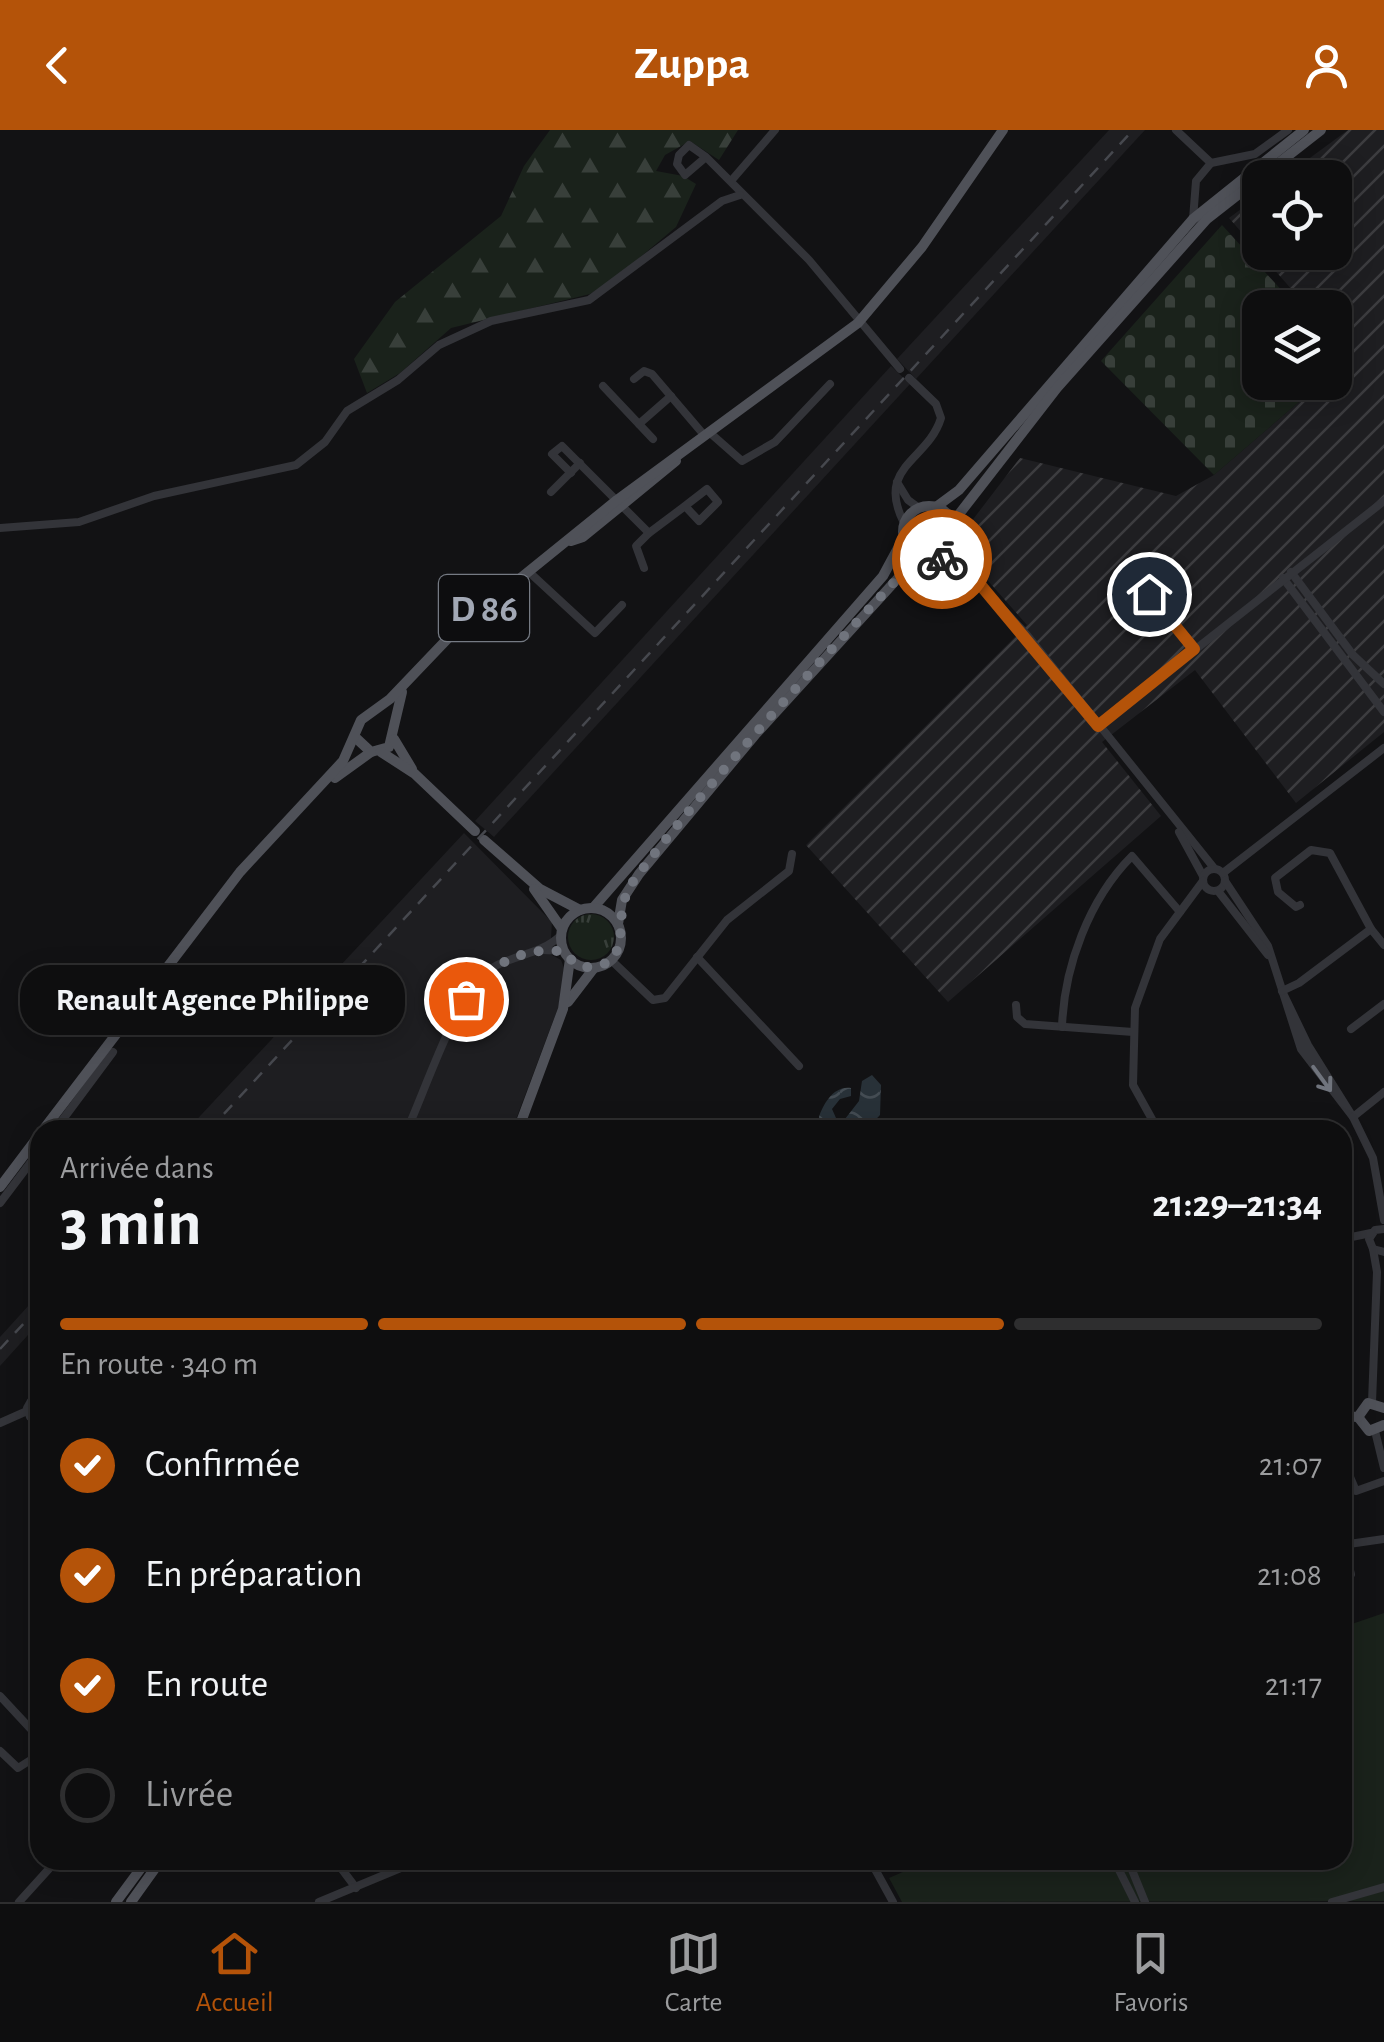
<!DOCTYPE html>
<html lang="fr">
<head>
<meta charset="utf-8">
<style>
	:root { --surface:#0e0e0f; --page:#1c1c1d; --text:#f1f3f6; --muted:#9b9c9e; --line:#2e2e2f; --accent:#b45309 }
	body { margin:0; font-family:"Alegreya Sans",sans-serif; background:var(--page); color:var(--text); height:100vh; display:flex; flex-direction:column; font-size:38px; white-space:nowrap }
	* { box-sizing:border-box; margin:0 }
	p { font-size:32px; color:var(--muted) }
	.icon { flex:none; width:55px; height:55px; fill:none; stroke:currentColor; stroke-width:2; stroke-linecap:round; stroke-linejoin:round }
	.map { position:relative; flex:1; overflow:hidden }
	.sheet { position:absolute; left:30px; top:990px; width:1322px; height:750px; display:flex; flex-direction:column; background:var(--surface); border-radius:30px; box-shadow:0 5px 25px #0003,0 0 0 2px var(--line) }
	.sheet>* { flex:none }
	.fabs { position:absolute; left:1242px; top:30px; display:grid; gap:20px }
	.fabs a { display:grid; place-items:center; width:110px; height:110px; border-radius:20px; background:var(--surface); box-shadow:0 5px 25px #0003,0 0 0 2px var(--line); font-size:50px }
	.pin { position:absolute; display:grid; place-items:center; width:85px; height:85px; color:#fff; margin:-42px; border:5px solid #fff; border-radius:50%; box-shadow:0 2px 10px #0007 }
	.courier { position:absolute; display:grid; place-items:center; width:100px; height:100px; margin:-50px; border:8px solid #b45309; border-radius:50%; background:#fff; color:#222; box-shadow:0 2px 12px #0007 }
	.bubble { position:absolute; height:70px; border-radius:30px; background:var(--surface); box-shadow:0 5px 25px #0003,0 0 0 2px var(--line); font-size:32px; font-weight:600; line-height:70px; text-align:center }
	.overview em { font-style:normal; font-weight:600 }
	.overview div { display:flex; flex-direction:column-reverse }
	.overview { display:flex; align-items:center; justify-content:space-between; height:170px; padding:0 30px }
	h1 { font-size:65px; font-weight:600; line-height:75px }
	.bar { display:grid; grid-template-columns:repeat(4,1fr); gap:15px 10px; align-content:center; height:120px; padding:0 30px }
	.bar i { height:12px; border-radius:8px; background:var(--line) }
	.bar .selected { background:var(--accent) }
	.bar p { grid-column:span 4 }
	ol { padding:0 30px; list-style:none }
	li { display:flex; align-items:center; gap:30px; height:110px }
	li p { margin-inline-start:auto }
	li .icon { padding:10px; border-radius:50%; background:var(--accent); color:#fff; stroke-width:4 }
	li:last-child { color:var(--muted) }
	li i { width:55px; height:55px; border:5px solid var(--line); border-radius:50% }
	header { display:flex; justify-content:space-between; align-items:center; height:130px; padding:0 30px; background:var(--accent); color:#fff; font-size:45px; font-weight:600 }
	.tabs { display:flex; justify-content:space-around; align-items:center; height:140px; border-top:2px solid var(--line); background:var(--surface); font-size:28px; color:var(--muted) }
	.tabs a { display:grid; justify-items:center; gap:5px }
	.tabs .selected { color:var(--accent) }
	.map>svg:first-child { display:block }
</style>
</head>
<body>
<header><svg class="icon" aria-label="back" viewBox="0 0 24 24"><path d="M15 5l-7 7 7 7"/></svg>Zuppa<svg class="icon" aria-label="person" viewBox="0 0 24 24"><circle cx="12" cy="8" r="4"/><path d="M4 21q1-7 8-7t8 7"/></svg></header>
<div class="map">
<svg width="1384" height="1772" viewBox="0 0 1384 1772">
	<defs>
		<pattern id="industrial-furrows" width="10" height="10" patternUnits="userSpaceOnUse" patternTransform="scale(2.5)"><rect width="10" height="10" fill="#1e1e21"/><path d="M-1 1l2-2M0 10L10 0M9 11l2-2" fill="none" stroke="#3c3c3f"/></pattern>
		<pattern id="grass-tufts" width="24" height="20" patternUnits="userSpaceOnUse" patternTransform="scale(2.5)"><rect width="24" height="20" fill="#1a221b"/><path d="M3 7l-1-3M5 7V3M7 7l1-3M15 17l-1-3M17 17v-4M19 17l1-3" fill="none" stroke="#383f3a"/></pattern>
		<pattern id="forest-firs" width="22" height="20" patternUnits="userSpaceOnUse" patternTransform="scale(2.5)"><rect width="22" height="20" fill="#1a221b"/><path d="M5 1l3.5 6h-7zM16 11l3.5 6h-7z" fill="#383f3a"/></pattern>
		<pattern id="cemetery-stones" width="16" height="16" patternUnits="userSpaceOnUse" patternTransform="scale(2.5)"><rect width="16" height="16" fill="#1a221b"/><path d="M2 7V4a2 2 0 0 1 4 0v3zM10 15v-3a2 2 0 0 1 4 0v3z" fill="#383f3a"/></pattern>
		<pattern id="water-waves" width="16" height="10" patternUnits="userSpaceOnUse" patternTransform="scale(2.5)"><rect width="16" height="10" fill="#283138"/><path d="M0 5q4-4 8 0t8 0" fill="none" stroke="#444c53"/></pattern>
	</defs>
	<rect width="100%" height="100%" fill="#121214"/>
	<!-- built -->
	<g fill="#1e1e21">
		<path d="M 1109,0 L 1145,0 L 916,249 L 897,229 Z"/>
		<path d="M 891,236 L 910,254 L 494,707 L 475,691 Z"/>
		<path d="M 464,703 L 552,792 L 550,824 L 561,830 L 566,843 L 558,878 L 512,1000 L 187,1000 Z"/>
		<path d="M 40,1163 L 40,1197 L 37,1195 L 0,1236 L 0,1207 Z"/>
	</g>
	<!-- industrial -->
	<path fill="url(#industrial-furrows)" d="M 1348,0 L 1384,0 L 1384,602 L 1296,673 L 1195,540 L 1102,612 L 1161,686 L 948,872 L 806,715 L 1027,495 L 959,418 L 958,409 L 1020,328 L 1176,366 L 1214,345 L 1321,253 L 1335,252 L 1335,240 L 1349,227 L 1335,211 L 1335,178 L 1307,177 L 1229,88 L 1260,65 L 1260,122 L 1335,122 L 1335,48 L 1284,47 Z"/>
	<!-- grass -->
	<circle fill="url(#grass-tufts)" cx="591" cy="807" r="23"/>
	<!-- forest -->
	<path fill="url(#forest-firs)" d="M 550,0 L 738,0 L 719,30 L 690,11 L 665,25 L 656,41 L 683,46 L 696,54 L 676,97 L 613,150 L 590,164 L 451,198 L 400,243 L 367,263 L 354,229 L 395,172 L 501,86 L 524,36 Z"/>
	<!-- cemetery -->
	<path fill="url(#cemetery-stones)" d="M 1222,95 L 1285,164 L 1270,177 L 1260,178 L 1260,252 L 1321,253 L 1214,345 L 1101,231 Z"/>
	<!-- pitch -->
	<path fill="#1a221b" d="M 1384,1483 L 1384,1771 L 902,1772 L 889,1748 L 930,1730 L 1342,1730 L 1343,1497 Z"/>
	<!-- water -->
	<path fill="url(#water-waves)" d="M 872,945 L 881,955 L 880,985 L 865,1000 L 822,1000 L 819,987 C 823,974 834,955 851,958 L 851,966 L 840,969 L 832,979 L 836,988 L 845,989 L 859,971 L 862,951 Z"/>
	<g fill="none" stroke-linecap="round" stroke-linejoin="round">
		<!-- minor -->
		<g stroke="#333439" stroke-width="8">
			<path d="M 1176,0 L 1211,33"/>
			<path d="M 706,27 L 689,15 L 679,25 L 677,34 L 685,45 L 706,27 L 809,130 L 900,239"/>
			<path d="M 731,51 L 775,0"/>
			<path d="M 1193,89 L 1196,51 L 1211,33 L 1255,24 L 1288,0"/>
			<path d="M 634,249 L 644,241 L 652,244 L 704,305"/>
			<path d="M 603,256 L 653,309"/>
			<path d="M 639,294 L 671,266"/>
			<path d="M 709,302 L 742,331 L 775,312 L 830,254"/>
			<path d="M 571,343 L 552,324 L 562,316 L 649,403 L 685,376 L 699,391 L 718,372 L 707,359 L 685,376"/>
			<path d="M 897,352 L 908,370 L 919,378"/>
			<path d="M 551,362 L 580,333"/>
			<path d="M 904,393 C 875,336 928,331 941,288 L 936,274 L 909,248"/>
			<path d="M 0,398 L 79,392 L 154,366 L 296,335 L 325,312 L 347,281 L 398,250 L 439,215 L 491,191 L 589,170 L 722,71 L 740,65"/>
			<path d="M 953,412 L 983,458 L 1027,505 L 1214,738"/>
			<path d="M 939,426 L 975,452"/>
			<path d="M 1126,437 L 1194,519"/>
			<path d="M 644,438 L 636,416 L 649,403"/>
			<path d="M 529,442 L 595,503 L 622,475"/>
			<path d="M 1291,442 L 1353,525 L 1384,554"/>
			<path d="M 1283,448 L 1384,582"/>
			<path d="M 1098,596 L 1384,371"/>
			<path d="M 1179,702 L 1203,746"/>
			<circle cx="1214" cy="750" r="11"/>
			<path d="M 1223,743 L 1384,618"/>
			<path d="M 1225,751 L 1268,816 L 1301,919 L 1353,987 L 1308,915 L 1282,861"/>
			<path d="M 1218,761 L 1268,825"/>
			<path d="M 1371,799 L 1384,815"/>
			<path d="M 543,820 L 564,821"/>
			<path d="M 697,827 L 799,936"/>
			<path d="M 611,830 L 653,870 L 665,868 L 727,790 L 789,741 L 792,724"/>
			<path d="M 1282,861 L 1299,853 L 1371,799 L 1330,723 L 1311,720 L 1275,748 L 1278,762 L 1296,777 L 1300,775"/>
			<path d="M 1016,875 L 1017,887 L 1025,894 L 1133,902"/>
			<path d="M 1062,897 C 1064,837 1089,769 1132,726 L 1180,782"/>
			<path d="M 1351,899 L 1384,874"/>
			<path d="M 1384,962 L 1353,987 L 1373,1028 L 1384,1090"/>
			<path d="M 55,1000 L 113,922"/>
			<path d="M 407,1000 C 424,963 456,868 484,844 C 507,824 539,827 561,805"/>
			<path d="M 1158,1000 L 1133,955 L 1135,878 L 1160,809 L 1203,751"/>
			<path d="M 0,1073 L 40,1020"/>
			<path d="M 1384,1099 L 1375,1100 L 1369,1109 L 1373,1119 L 1384,1122"/>
			<path d="M 1342,1109 L 1371,1103"/>
			<path d="M 40,1269 L 31,1271 L 27,1278 L 30,1287 L 40,1289"/>
			<path d="M 1372,1272 L 1377,1142 L 1373,1119"/>
			<path d="M 0,1293 L 27,1281"/>
			<path d="M 1375,1301 L 1384,1338"/>
			<path d="M 1345,1335 L 1356,1361 L 1384,1351"/>
			<path d="M 1342,1415 L 1384,1409"/>
			<path d="M 1343,1415 L 1351,1444"/>
			<path d="M 0,1566 L 40,1609"/>
			<path d="M 0,1621 L 18,1638 L 40,1624"/>
			<path d="M 335,1730 L 356,1758"/>
			<path d="M 870,1730 L 893,1772"/>
			<path d="M 1095,1730 L 1105,1738 L 1130,1735 L 1145,1772"/>
			<path d="M 1117,1736 L 1135,1772"/>
			<path d="M 19,1772 L 57,1730"/>
			<path d="M 319,1772 L 420,1730"/>
			<path d="M 1332,1772 L 1384,1757"/>
		</g>
		<!-- major -->
		<g stroke="#4f5158" stroke-width="10">
			<circle cx="929" cy="402" r="26"/>
			<path d="M 936,377 L 959,360 L 1193,89 L 1304,0"/>
			<path d="M 953,392 L 1057,258 L 1207,89 L 1321,0"/>
			<path d="M 571,411 L 583,407 L 676,331"/>
			<path d="M 356,608 L 371,622 L 389,617 L 402,562"/>
			<path d="M 394,609 L 412,639"/>
			<path d="M 381,622 L 415,644 L 475,701"/>
			<path d="M 335,648 L 371,622"/>
			<path d="M 484,710 L 540,759 L 580,780"/>
			<path d="M 534,759 L 562,799"/>
			<path d="M 593,778 L 883,446 L 903,409"/>
			<circle cx="591" cy="808" r="30"/>
			<path d="M 618,794 L 622,770 L 639,744 L 755,605 L 899,447 L 926,428"/>
			<path d="M 568,872 L 594,838"/>
			<path d="M 43,1000 L 240,742 L 343,631 L 361,590 L 390,569 L 454,502 L 617,370 L 858,193 L 922,117 L 1003,0"/>
			<path d="M 518,1000 L 563,879 L 570,829"/>
			<path d="M 0,1057 L 40,1004"/>
			<path d="M 1342,1286 L 1358,1287"/>
			<path d="M 1358,1287 L 1369,1301 L 1384,1295"/>
			<path d="M 1358,1287 L 1368,1273 L 1384,1278"/>
			<path d="M 116,1772 L 147,1730"/>
			<path d="M 131,1772 L 161,1730"/>
		</g>
		<!-- rail -->
		<g stroke="#46484e" stroke-width="2.5" stroke-dasharray="12 10" stroke-linecap="butt">
			<path d="M 209,1000 L 1133,0"/>
			<path d="M 0,1219 L 40,1176"/>
		</g>
	</g>
	<!-- one-way arrows -->
	<defs><path id="oneway-shaft" d="M-6 0H5M1.5-3L5.5 0L1.5 3" fill="none" stroke-width="1.6" stroke-linecap="round" stroke-linejoin="round" transform="scale(2.5)"/></defs>
	<use stroke="#70747d" href="#oneway-shaft" transform="translate(1322 949) rotate(54)"/>
	<g fill="none" stroke-linecap="round" stroke-linejoin="round">
		<!-- done -->
		<path stroke="#70747d" stroke-width="10" stroke-dasharray="0 18" d="M 466,869 C 484,836 526,815 564,822 C 577,839 593,842 611,830 C 630,808 610,781 637,746 C 718,641 809,543 899,447 L 926,428 L 942,429"/>
		<!-- route -->
		<path stroke="#b45309" stroke-width="12" d="M 942,429 L 983,458 L 1098,596 L 1194,519 L 1149,464"/>
	</g>
	<g text-anchor="middle" stroke-width="10" stroke-linejoin="round" paint-order="stroke">
		<!-- shield labels -->
		<rect fill="#0d0d0f" stroke="#757a83" stroke-width="2.5" x="439" y="445" width="90" height="66" rx="8"/>
		<g font-size="38" font-weight="bold" fill="#a2a8b5">
			<text x="484" y="491">D 86</text>
		</g>
	</g>
</svg>
<div class="fabs">
<a><svg class="icon" aria-label="locate" viewBox="0 0 24 24"><circle cx="12" cy="12" r="6"/><path d="M12 2v4M12 18v4M2 12h4M18 12h4"/></svg></a>
<a><svg class="icon" aria-label="layers" viewBox="0 0 24 24"><path d="M12 4l9 5-9 5-9-5zM3 14l9 5 9-5"/></svg></a>
</div>
<div class="pin" style="left:466px;top:869px;background:#ea580c"><svg class="icon" aria-label="bag" viewBox="0 0 24 24"><path d="M5 8h14l-1 12H6zM9 8a3 3 0 0 1 6 0"/></svg></div>
<div class="pin" style="left:1149px;top:464px;background:#1f2937"><svg class="icon" aria-label="home" viewBox="0 0 24 24"><path d="M3 11l9-7 9 7M6 9v11h12V9"/></svg></div>
<div class="courier" style="left:942px;top:429px"><svg class="icon" aria-label="bike" viewBox="0 0 24 24"><circle cx="6" cy="16" r="4"/><circle cx="18" cy="16" r="4"/><path d="M6 16l4-8h5l3 8M10 8l3 8H6M13 5h3"/></svg></div>
<div class="bubble" style="left:20px;top:835px;width:385px">Renault Agence Philippe</div>
<section class="sheet">
<div class="overview"><div><h1>3 min</h1><p>Arrivée dans</p></div><em>21:29–21:34</em></div>
<div class="bar"><i class="selected"></i><i class="selected"></i><i class="selected"></i><i></i><p>En route · 340 m</p></div>
<ol>
<li><svg class="icon" aria-label="check" viewBox="0 0 24 24"><path d="M5 12l5 5 9-10"/></svg>Confirmée<p>21:07</p></li>
<li><svg class="icon" aria-label="check" viewBox="0 0 24 24"><path d="M5 12l5 5 9-10"/></svg>En préparation<p>21:08</p></li>
<li><svg class="icon" aria-label="check" viewBox="0 0 24 24"><path d="M5 12l5 5 9-10"/></svg>En route<p>21:17</p></li>
<li><i></i>Livrée</li>
</ol>
</section>
</div>
<nav class="tabs">
<a class="selected"><svg class="icon" aria-label="home" viewBox="0 0 24 24"><path d="M3 11l9-7 9 7M6 9v11h12V9"/></svg>Accueil</a>
<a><svg class="icon" aria-label="map" viewBox="0 0 24 24"><path d="M3 6l6-2 6 2 6-2v14l-6 2-6-2-6 2zM9 4v14M15 6v14"/></svg>Carte</a>
<a><svg class="icon" aria-label="saved" viewBox="0 0 24 24"><path d="M7 4h10v16l-5-4-5 4z"/></svg>Favoris</a>
</nav>
</body>
</html>
